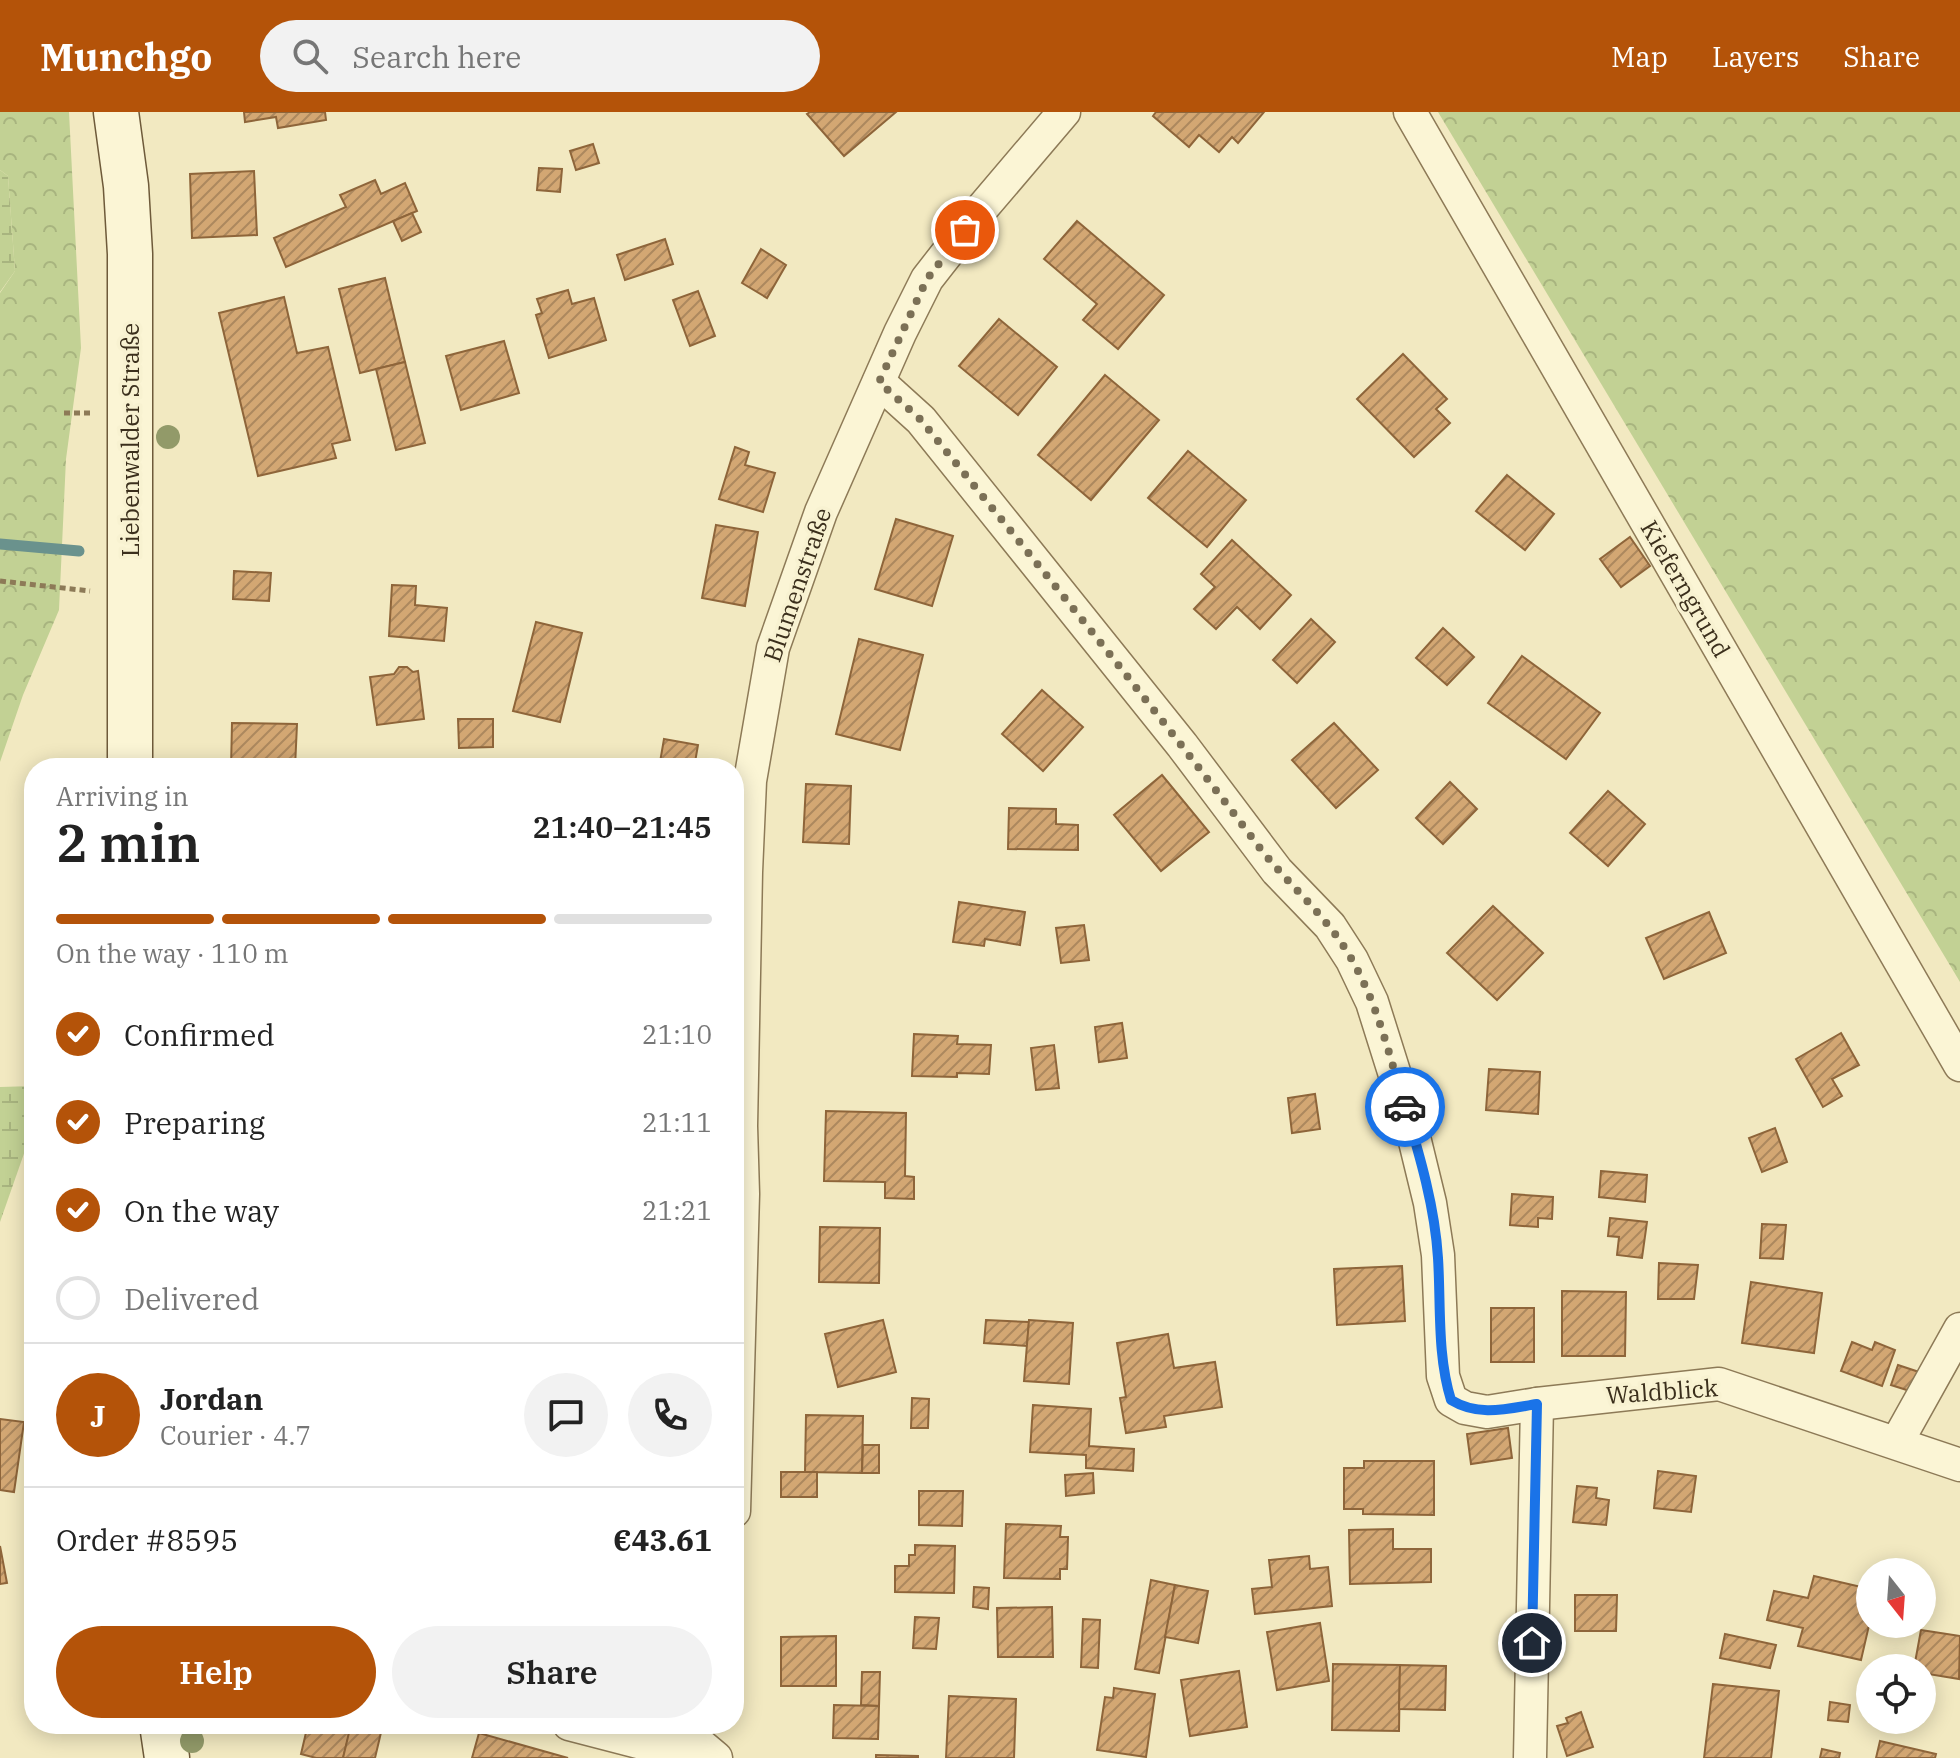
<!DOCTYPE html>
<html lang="en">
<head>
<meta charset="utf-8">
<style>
	:root { --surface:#fff; --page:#f2f2f2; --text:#222; --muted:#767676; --line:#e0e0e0; --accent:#b45309 }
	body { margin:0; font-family:"IBM Plex Serif",serif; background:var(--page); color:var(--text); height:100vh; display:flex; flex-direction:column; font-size:30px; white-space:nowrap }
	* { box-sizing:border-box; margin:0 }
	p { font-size:26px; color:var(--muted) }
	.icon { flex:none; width:44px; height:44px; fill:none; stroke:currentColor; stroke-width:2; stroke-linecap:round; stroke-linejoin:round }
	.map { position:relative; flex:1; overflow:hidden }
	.details { position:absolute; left:24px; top:646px; width:720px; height:976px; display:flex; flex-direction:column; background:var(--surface); border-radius:32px; box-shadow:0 4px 20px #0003 }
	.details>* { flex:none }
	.needle { width:52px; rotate:163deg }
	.buttons { position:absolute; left:1856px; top:1446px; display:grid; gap:16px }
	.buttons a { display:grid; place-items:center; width:80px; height:80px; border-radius:50%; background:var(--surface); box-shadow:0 4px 20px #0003; font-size:40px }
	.pin { position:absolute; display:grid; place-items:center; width:68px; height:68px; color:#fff; margin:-34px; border:4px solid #fff; border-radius:50%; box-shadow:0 2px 8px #0007 }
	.courier { position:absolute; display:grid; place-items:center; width:80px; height:80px; margin:-40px; border:6px solid #1a73e8; border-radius:50%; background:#fff; color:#222; box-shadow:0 2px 10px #0007 }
	.head em { font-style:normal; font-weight:600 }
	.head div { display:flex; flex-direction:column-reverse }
	.head { display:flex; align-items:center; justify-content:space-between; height:136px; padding:0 32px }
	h1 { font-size:52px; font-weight:600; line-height:60px }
	.bar { display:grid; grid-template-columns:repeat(4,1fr); gap:12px 8px; align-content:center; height:96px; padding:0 32px }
	.bar i { height:10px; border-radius:6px; background:var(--line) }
	.bar .active { background:var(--accent) }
	.bar p { grid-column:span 4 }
	.line { display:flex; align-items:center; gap:20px; padding:0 32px; border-top:2px solid var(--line) }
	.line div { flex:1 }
	.round { display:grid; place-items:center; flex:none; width:84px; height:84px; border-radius:42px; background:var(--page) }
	ol { padding:0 32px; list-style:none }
	li { display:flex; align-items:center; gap:24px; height:88px }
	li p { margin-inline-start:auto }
	li .icon { padding:8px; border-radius:50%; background:var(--accent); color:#fff; stroke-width:4 }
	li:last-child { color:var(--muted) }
	li i { width:44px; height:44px; border:4px solid var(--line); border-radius:50% }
	.primary-button { display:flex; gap:16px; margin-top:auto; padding:16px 32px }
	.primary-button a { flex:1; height:92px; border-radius:48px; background:var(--accent); color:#fff; font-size:32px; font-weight:600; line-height:92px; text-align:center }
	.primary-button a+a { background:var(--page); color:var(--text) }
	header { display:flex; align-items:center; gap:48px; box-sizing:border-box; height:112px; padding:0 40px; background:var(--accent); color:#fff }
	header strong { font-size:38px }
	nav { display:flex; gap:44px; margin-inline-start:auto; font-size:28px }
	.search { width:560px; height:72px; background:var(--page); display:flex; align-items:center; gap:20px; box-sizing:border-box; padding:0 28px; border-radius:44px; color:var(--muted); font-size:30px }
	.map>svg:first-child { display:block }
</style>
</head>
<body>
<header>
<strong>Munchgo</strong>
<div class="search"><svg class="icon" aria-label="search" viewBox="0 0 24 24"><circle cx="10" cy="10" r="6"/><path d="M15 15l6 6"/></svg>Search here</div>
<nav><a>Map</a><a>Layers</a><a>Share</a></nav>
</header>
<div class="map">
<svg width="1960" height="1646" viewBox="0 0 1960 1646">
	<defs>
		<pattern id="forest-crowns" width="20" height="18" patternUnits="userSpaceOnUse" patternTransform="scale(2)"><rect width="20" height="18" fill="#c2d194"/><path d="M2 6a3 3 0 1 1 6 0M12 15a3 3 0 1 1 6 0" fill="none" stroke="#a8b47f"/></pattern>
		<pattern id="wetland-marsh" width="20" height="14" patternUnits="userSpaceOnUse" patternTransform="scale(2)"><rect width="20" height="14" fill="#c2d194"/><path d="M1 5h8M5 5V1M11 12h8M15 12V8" fill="none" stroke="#a8b47f"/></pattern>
		<pattern id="building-hatch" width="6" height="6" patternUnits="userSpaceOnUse" patternTransform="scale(2)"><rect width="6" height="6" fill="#d3a773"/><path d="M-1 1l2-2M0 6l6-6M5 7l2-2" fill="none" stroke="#ac885e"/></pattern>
	</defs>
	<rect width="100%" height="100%" fill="#f2e9c1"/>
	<!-- forest -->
	<g fill="url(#forest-crowns)">
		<path d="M 0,0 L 69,0 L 81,236 L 66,347 L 59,498 L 23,583 L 0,650 L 0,181 L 15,159 L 8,64 L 0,58 Z"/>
		<path d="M 1438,0 L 1960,0 L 1960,870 Z"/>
	</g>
	<!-- wetland -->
	<g fill="url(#wetland-marsh)">
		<path d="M 0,58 L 8,64 L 15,159 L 0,180 Z"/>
		<path d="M 34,974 L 34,1013 L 0,1110 L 0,975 Z"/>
	</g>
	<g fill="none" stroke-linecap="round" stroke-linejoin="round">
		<!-- stream -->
		<path stroke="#6a928d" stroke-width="11" d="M 0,432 L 79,439"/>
	</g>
	<!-- building -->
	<g fill="url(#building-hatch)" stroke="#8e653a" stroke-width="2">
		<path d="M 244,0 L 325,0 L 326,8 L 278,16 L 276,5 L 245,10 Z"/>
		<path d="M 810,0 L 896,0 L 844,44 L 807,2 Z"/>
		<path d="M 1156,0 L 1264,0 L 1238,31 L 1232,25 L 1219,40 L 1199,23 L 1189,35 L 1153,4 Z"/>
		<path d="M 593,32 L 599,51 L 576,58 L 570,39 Z"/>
		<path d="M 539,56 L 562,57 L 560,80 L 537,78 Z"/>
		<path d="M 254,59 L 257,123 L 192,126 L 190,62 Z"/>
		<path d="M 375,68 L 381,82 L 405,71 L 417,99 L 286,155 L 274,126 L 346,95 L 340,83 Z"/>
		<path d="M 412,101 L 421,120 L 402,129 L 393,109 Z"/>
		<path d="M 1077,109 L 1164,183 L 1118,237 L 1083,208 L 1097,192 L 1044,147 Z"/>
		<path d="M 665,127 L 673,152 L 625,168 L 617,143 Z"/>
		<path d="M 761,137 L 786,153 L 767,186 L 742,171 Z"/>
		<path d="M 385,166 L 405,250 L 360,261 L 339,177 Z"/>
		<path d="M 568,178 L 572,192 L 594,186 L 606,228 L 549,246 L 536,203 L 542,201 L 537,187 Z"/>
		<path d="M 698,179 L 715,224 L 690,234 L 673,188 Z"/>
		<path d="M 284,185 L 297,241 L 328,235 L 350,328 L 332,332 L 336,346 L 258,364 L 219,201 Z"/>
		<path d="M 999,207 L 1057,255 L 1018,303 L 959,254 Z"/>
		<path d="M 504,229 L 519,281 L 461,298 L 446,244 Z"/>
		<path d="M 1403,242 L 1447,287 L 1436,297 L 1450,311 L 1414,345 L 1357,287 Z"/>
		<path d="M 405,250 L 425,331 L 396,338 L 376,257 Z"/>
		<path d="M 1105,263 L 1159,308 L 1091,388 L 1038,343 Z"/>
		<path d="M 735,335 L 749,340 L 745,353 L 775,361 L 763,400 L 719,387 Z"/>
		<path d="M 1188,339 L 1246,388 L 1207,435 L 1148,386 Z"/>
		<path d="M 1507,363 L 1554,402 L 1525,438 L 1476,399 Z"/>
		<path d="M 896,407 L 953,424 L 932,494 L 875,477 Z"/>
		<path d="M 716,413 L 758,420 L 745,494 L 702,486 Z"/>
		<path d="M 1630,425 L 1650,454 L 1621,475 L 1600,447 Z"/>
		<path d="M 1232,428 L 1291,483 L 1260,517 L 1237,495 L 1216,517 L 1194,497 L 1215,475 L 1201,462 Z"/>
		<path d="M 234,459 L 271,461 L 269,489 L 233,487 Z"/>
		<path d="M 392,473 L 416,474 L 415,493 L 447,496 L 444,529 L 389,524 Z"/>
		<path d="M 1311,507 L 1335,530 L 1297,571 L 1273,548 Z"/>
		<path d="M 536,510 L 582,521 L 560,610 L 513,599 Z"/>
		<path d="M 1443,516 L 1474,545 L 1447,573 L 1416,546 Z"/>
		<path d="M 859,527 L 923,543 L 900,638 L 836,622 Z"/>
		<path d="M 1522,544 L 1600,601 L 1566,647 L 1488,591 Z"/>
		<path d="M 399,555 L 407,555 L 413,560 L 418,559 L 424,607 L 377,613 L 370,565 L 394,562 Z"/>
		<path d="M 1042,578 L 1083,615 L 1043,659 L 1002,622 Z"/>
		<path d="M 458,607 L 493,607 L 493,635 L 459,636 Z"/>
		<path d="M 232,611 L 297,612 L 295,656 L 231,656 Z"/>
		<path d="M 1334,611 L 1378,658 L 1336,696 L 1292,648 Z"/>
		<path d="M 664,627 L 698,633 L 694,656 L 659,656 Z"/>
		<path d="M 1162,663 L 1209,720 L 1161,759 L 1114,703 Z"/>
		<path d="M 1450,670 L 1477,697 L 1443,732 L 1416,706 Z"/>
		<path d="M 806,672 L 851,674 L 849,732 L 803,730 Z"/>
		<path d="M 1608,679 L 1645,712 L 1608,754 L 1570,721 Z"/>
		<path d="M 1009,696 L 1056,697 L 1056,712 L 1078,713 L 1078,738 L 1008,737 Z"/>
		<path d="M 959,790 L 1025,800 L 1020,833 L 985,827 L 984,834 L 953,830 Z"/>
		<path d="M 1493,794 L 1543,841 L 1497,888 L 1447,841 Z"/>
		<path d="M 1709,800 L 1726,841 L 1664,867 L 1646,826 Z"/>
		<path d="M 1084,813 L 1089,848 L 1061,851 L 1056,816 Z"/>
		<path d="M 1122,911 L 1127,946 L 1099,950 L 1095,915 Z"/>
		<path d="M 1841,921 L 1859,953 L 1832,967 L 1842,984 L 1823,995 L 1796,947 Z"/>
		<path d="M 914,922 L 958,924 L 957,932 L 991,933 L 989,962 L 957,961 L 957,965 L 912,964 Z"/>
		<path d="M 1054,933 L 1059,976 L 1036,978 L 1031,936 Z"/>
		<path d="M 1489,957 L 1540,960 L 1538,1002 L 1486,998 Z"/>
		<path d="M 1315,982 L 1320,1017 L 1292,1021 L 1288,986 Z"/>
		<path d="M 826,999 L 906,1001 L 905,1064 L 914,1065 L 914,1087 L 885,1086 L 885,1070 L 824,1069 Z"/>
		<path d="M 1775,1016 L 1787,1050 L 1762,1060 L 1749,1026 Z"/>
		<path d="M 1601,1059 L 1647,1063 L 1645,1090 L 1599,1085 Z"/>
		<path d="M 1512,1082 L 1553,1085 L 1552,1107 L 1538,1106 L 1538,1115 L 1510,1113 Z"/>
		<path d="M 1610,1106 L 1647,1110 L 1642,1146 L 1617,1143 L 1619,1125 L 1608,1124 Z"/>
		<path d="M 1762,1112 L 1786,1113 L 1783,1147 L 1760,1146 Z"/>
		<path d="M 820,1115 L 880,1116 L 879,1171 L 819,1170 Z"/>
		<path d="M 1659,1151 L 1698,1153 L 1694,1187 L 1658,1187 Z"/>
		<path d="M 1402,1154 L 1405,1209 L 1337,1213 L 1334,1157 Z"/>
		<path d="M 1751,1170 L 1822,1181 L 1814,1241 L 1742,1231 Z"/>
		<path d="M 1562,1179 L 1626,1180 L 1625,1244 L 1562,1244 Z"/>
		<rect x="1491" y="1196" width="43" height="54"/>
		<path d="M 883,1208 L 896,1260 L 838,1275 L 825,1222 Z"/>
		<path d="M 986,1208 L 1029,1210 L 1027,1234 L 984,1231 Z"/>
		<path d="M 1029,1208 L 1073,1211 L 1069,1272 L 1024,1269 Z"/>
		<path d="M 1168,1222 L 1174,1256 L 1215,1250 L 1222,1295 L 1164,1304 L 1166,1315 L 1126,1321 L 1120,1286 L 1126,1285 L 1117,1231 Z"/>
		<path d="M 1852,1230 L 1872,1238 L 1875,1230 L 1895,1238 L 1882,1274 L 1841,1259 Z"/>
		<path d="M 1898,1253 L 1919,1260 L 1913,1280 L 1891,1273 Z"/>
		<path d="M 912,1286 L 929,1287 L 928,1316 L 911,1316 Z"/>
		<path d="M 1033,1293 L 1091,1297 L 1089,1334 L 1134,1337 L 1133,1359 L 1086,1356 L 1086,1343 L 1030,1340 Z"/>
		<path d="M 806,1303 L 863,1304 L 862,1361 L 805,1360 Z"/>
		<path d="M 0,1307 L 24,1310 L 14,1380 L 0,1378 Z"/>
		<path d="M 1508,1316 L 1512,1346 L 1471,1352 L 1467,1322 Z"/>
		<path d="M 863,1333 L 879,1333 L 879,1361 L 862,1361 Z"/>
		<path d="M 1364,1349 L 1434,1349 L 1434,1403 L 1363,1402 L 1363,1397 L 1344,1397 L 1344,1356 L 1364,1356 Z"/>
		<path d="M 1658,1359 L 1696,1364 L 1691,1400 L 1654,1396 Z"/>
		<rect x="781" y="1360" width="36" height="25"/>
		<path d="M 1093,1361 L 1094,1381 L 1066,1384 L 1065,1363 Z"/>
		<path d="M 1577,1374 L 1597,1376 L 1596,1386 L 1609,1388 L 1606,1413 L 1573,1410 Z"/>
		<path d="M 919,1379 L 963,1379 L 962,1414 L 919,1413 Z"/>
		<path d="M 1006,1412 L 1061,1414 L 1060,1425 L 1068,1425 L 1067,1457 L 1060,1457 L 1060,1467 L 1004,1466 Z"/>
		<path d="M 1393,1417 L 1393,1437 L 1431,1437 L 1431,1470 L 1350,1472 L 1349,1418 Z"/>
		<path d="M 915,1433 L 955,1434 L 954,1481 L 895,1480 L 895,1454 L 909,1454 L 909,1443 L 915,1443 Z"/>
		<path d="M 0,1434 L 7,1471 L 0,1472 Z"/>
		<path d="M 1309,1444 L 1310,1457 L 1328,1455 L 1332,1494 L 1255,1502 L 1252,1477 L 1272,1475 L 1269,1448 Z"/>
		<path d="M 1814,1464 L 1870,1477 L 1870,1509 L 1861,1548 L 1798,1534 L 1803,1516 L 1767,1508 L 1774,1479 L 1808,1486 Z"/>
		<path d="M 1151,1468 L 1175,1473 L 1159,1561 L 1135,1557 Z"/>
		<path d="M 1175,1473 L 1208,1479 L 1198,1531 L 1165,1525 Z"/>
		<path d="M 974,1475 L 989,1476 L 988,1497 L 973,1495 Z"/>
		<path d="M 1575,1483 L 1617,1483 L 1616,1519 L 1575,1519 Z"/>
		<path d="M 1052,1495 L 1053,1545 L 998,1545 L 997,1496 Z"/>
		<path d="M 915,1505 L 939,1506 L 936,1537 L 913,1536 Z"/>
		<path d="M 1083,1507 L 1100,1508 L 1098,1556 L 1081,1555 Z"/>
		<path d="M 1320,1511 L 1329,1569 L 1277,1578 L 1267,1520 Z"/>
		<path d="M 1921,1518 L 1960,1524 L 1959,1567 L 1922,1561 L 1922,1556 L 1914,1556 Z"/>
		<path d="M 1725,1522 L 1776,1533 L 1770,1556 L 1720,1546 Z"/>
		<path d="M 836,1524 L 836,1574 L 781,1574 L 781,1525 Z"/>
		<path d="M 1333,1552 L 1400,1553 L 1399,1619 L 1332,1618 Z"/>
		<path d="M 1400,1553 L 1446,1554 L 1445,1598 L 1399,1597 Z"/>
		<path d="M 1239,1559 L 1247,1615 L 1190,1624 L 1181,1568 Z"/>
		<path d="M 862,1560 L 880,1560 L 879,1594 L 861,1593 Z"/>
		<path d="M 1713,1572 L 1779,1579 L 1771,1646 L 1704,1646 Z"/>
		<path d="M 1114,1576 L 1155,1582 L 1146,1645 L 1097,1638 L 1105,1585 L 1113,1586 Z"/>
		<path d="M 949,1584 L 1016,1587 L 1014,1646 L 946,1646 Z"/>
		<path d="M 1830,1590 L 1850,1593 L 1848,1610 L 1828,1608 Z"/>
		<path d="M 834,1593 L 879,1594 L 878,1627 L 833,1626 Z"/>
		<path d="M 1581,1600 L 1593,1635 L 1567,1644 L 1557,1614 L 1568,1611 L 1566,1606 Z"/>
		<path d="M 308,1612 L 322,1612 L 350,1619 L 343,1646 L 316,1646 L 301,1642 Z"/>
		<path d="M 322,1612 L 351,1612 L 350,1619 Z"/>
		<path d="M 351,1612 L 383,1612 L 375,1646 L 343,1646 Z"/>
		<path d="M 479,1621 L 568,1646 L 472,1646 Z"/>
		<path d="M 1880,1629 L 1936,1642 L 1935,1646 L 1876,1646 Z"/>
		<path d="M 1822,1637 L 1840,1641 L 1839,1646 L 1820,1646 Z"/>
		<path d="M 876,1643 L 918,1644 L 918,1646 L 876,1646 Z"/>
	</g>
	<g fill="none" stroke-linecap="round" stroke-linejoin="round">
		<!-- minor casing -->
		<g stroke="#8d7a57" stroke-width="35">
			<g id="minor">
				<path d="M 1410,0 L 1960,953"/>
				<path d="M 879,270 L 921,308 L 1182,633 L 1277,759 L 1330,814 L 1352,848 L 1372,890 L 1412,1017 L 1430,1091 L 1438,1143 L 1443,1264 L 1451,1288 L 1465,1296 L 1487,1300 L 1537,1292 L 1719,1272 L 1960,1353"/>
				<path d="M 1897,1330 L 1960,1217"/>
				<path d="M 734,1399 L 743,1082 L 741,1014 L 746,760 L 750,669 L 773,536 L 821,400 L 900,221 L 927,167 L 984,94 L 1064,0"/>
				<path d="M 569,1612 L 669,1638 L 697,1630 L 716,1646"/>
				<path d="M 1530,1646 L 1537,1292"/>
			</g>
		</g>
		<!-- secondary casing -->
		<g stroke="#6e5a3a" stroke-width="47">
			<g id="secondary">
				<path d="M 116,0 L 126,74 L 130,142 L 130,656"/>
				<path d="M 162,1612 L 167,1646"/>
			</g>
		</g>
		<!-- path -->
		<g stroke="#8d7a57" stroke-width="5" stroke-dasharray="6 4" stroke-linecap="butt">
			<path d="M 64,301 L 90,301"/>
			<path d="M 0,469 L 90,479"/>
		</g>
		<!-- minor -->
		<use href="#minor" stroke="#fbf5d5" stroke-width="32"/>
		<!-- secondary -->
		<use href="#secondary" stroke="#fbf5d5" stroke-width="44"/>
	</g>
	<!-- trees -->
	<g fill="#929a69">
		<circle cx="168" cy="325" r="12"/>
		<circle cx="192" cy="1629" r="12"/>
	</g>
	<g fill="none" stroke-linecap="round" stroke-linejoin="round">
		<!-- done -->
		<path stroke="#7b7056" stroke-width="8" stroke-dasharray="0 14.4" d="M 965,118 L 927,167 L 879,270 L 921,308 C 1034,448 1148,587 1256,731 C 1286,771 1327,803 1352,848 C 1378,893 1390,946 1405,995"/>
		<!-- route -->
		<path stroke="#1a73e8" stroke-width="10" d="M 1405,995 C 1420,1044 1435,1096 1438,1146 C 1441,1193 1437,1243 1451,1288 C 1479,1305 1506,1297 1537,1292 L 1532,1531"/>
	</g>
	<g text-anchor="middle" stroke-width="7" stroke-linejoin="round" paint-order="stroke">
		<!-- street labels -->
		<g font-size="24" fill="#3b2f1c" stroke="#f8f2d1">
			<text transform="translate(131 328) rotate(-90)" y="8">Liebenwalder Straße</text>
			<text transform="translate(798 473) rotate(-71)" y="8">Blumenstraße</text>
			<text transform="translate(1685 477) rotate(60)" y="8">Kieferngrund</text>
			<text transform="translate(1662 1280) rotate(-4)" y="8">Waldblick</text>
		</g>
	</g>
</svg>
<div class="buttons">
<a><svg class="needle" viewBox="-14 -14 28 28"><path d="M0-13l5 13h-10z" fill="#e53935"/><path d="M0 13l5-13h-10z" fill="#767676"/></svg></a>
<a><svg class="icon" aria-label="locate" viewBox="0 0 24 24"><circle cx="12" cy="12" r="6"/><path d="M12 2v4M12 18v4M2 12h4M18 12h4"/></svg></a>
</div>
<div class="pin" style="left:965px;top:118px;background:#ea580c"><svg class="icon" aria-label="bag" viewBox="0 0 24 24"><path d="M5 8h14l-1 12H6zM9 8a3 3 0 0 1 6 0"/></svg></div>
<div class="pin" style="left:1532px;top:1531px;background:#1f2937"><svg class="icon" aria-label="home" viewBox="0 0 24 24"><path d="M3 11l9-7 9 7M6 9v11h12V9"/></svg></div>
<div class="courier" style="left:1405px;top:995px"><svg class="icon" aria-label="car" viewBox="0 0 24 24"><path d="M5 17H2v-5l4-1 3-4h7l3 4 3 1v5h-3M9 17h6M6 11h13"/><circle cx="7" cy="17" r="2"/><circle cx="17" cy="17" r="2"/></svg></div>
<section class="details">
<div class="head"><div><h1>2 min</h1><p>Arriving in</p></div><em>21:40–21:45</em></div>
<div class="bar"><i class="active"></i><i class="active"></i><i class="active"></i><i></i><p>On the way · 110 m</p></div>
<ol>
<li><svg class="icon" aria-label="check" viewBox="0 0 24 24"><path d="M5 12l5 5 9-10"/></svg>Confirmed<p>21:10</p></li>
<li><svg class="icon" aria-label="check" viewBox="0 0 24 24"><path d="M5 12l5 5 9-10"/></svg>Preparing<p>21:11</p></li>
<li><svg class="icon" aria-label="check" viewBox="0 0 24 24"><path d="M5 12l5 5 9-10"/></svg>On the way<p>21:21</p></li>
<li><i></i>Delivered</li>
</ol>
<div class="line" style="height:144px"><b class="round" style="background:var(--accent);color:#fff">J</b><div><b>Jordan</b><p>Courier · 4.7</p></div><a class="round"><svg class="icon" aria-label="chat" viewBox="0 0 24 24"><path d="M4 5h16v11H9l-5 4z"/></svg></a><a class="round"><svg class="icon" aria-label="phone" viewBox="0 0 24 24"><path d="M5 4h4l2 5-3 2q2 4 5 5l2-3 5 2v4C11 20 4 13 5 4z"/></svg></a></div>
<div class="line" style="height:104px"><div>Order #8595</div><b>€43.61</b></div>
<div class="primary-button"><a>Help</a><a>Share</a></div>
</section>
</div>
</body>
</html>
